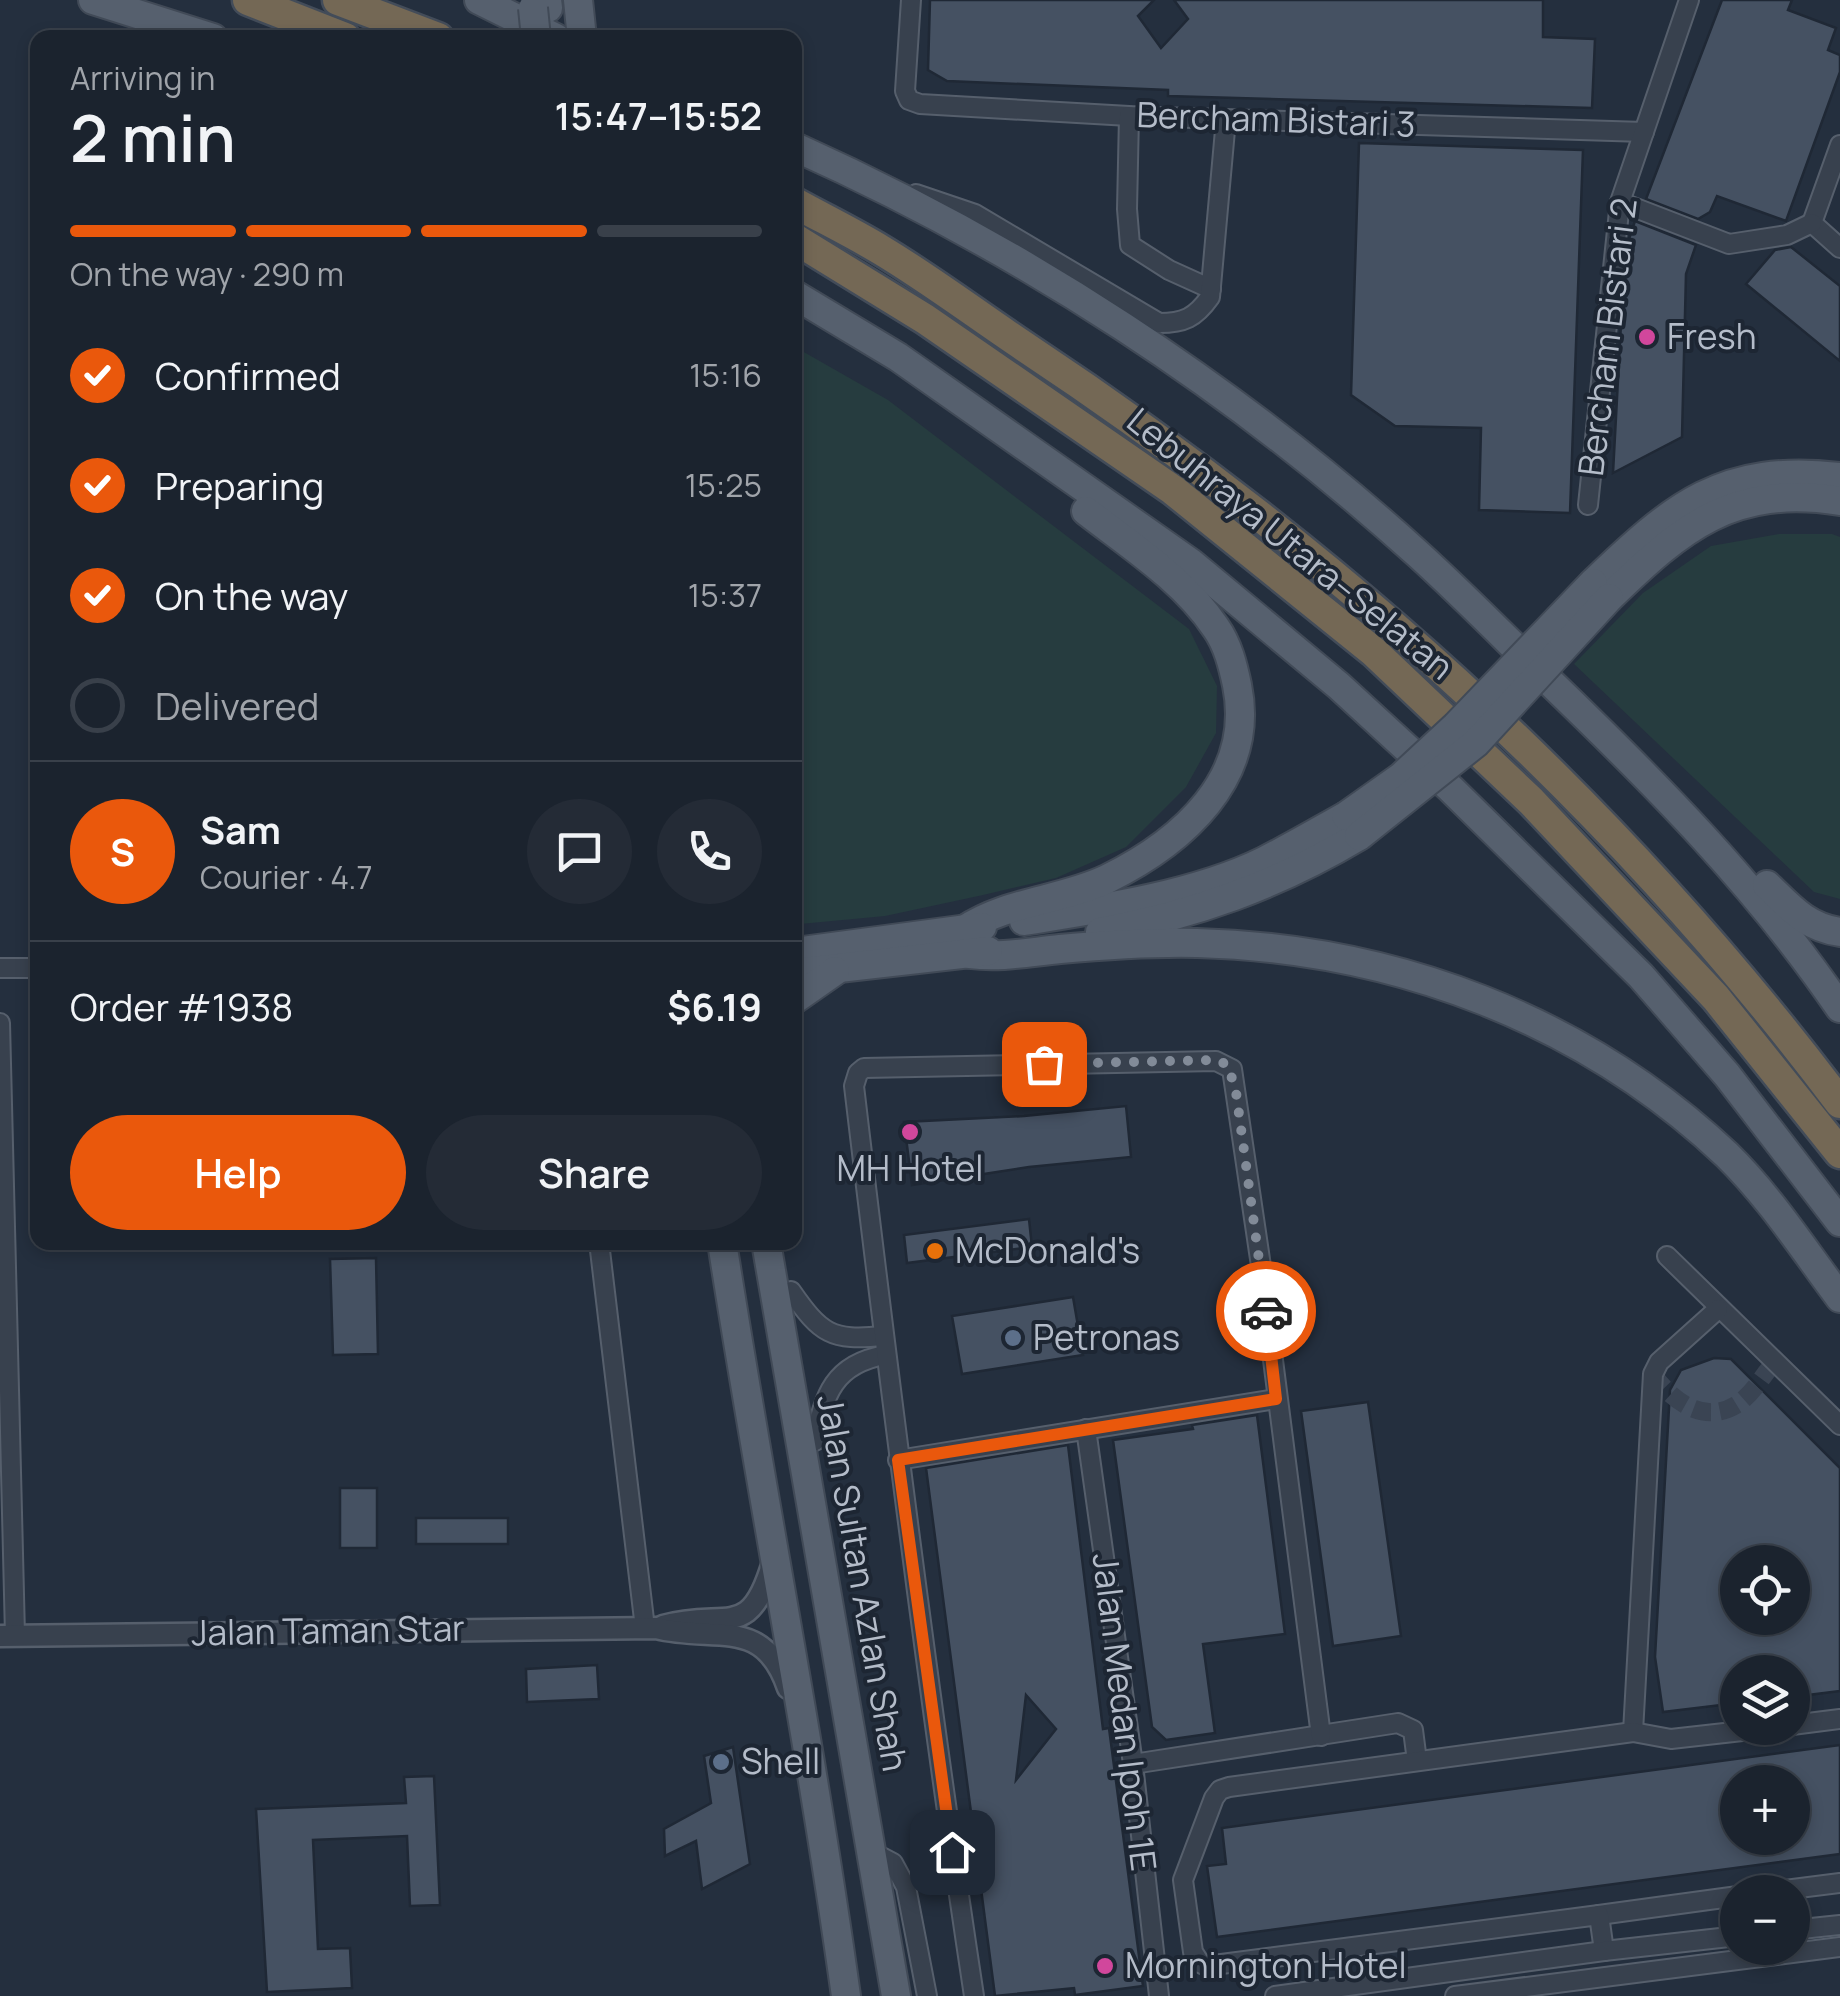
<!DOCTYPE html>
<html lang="en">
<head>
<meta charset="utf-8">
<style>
	:root { --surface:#1b232e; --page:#242b36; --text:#f1f3f6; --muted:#a0a4aa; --line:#39404a; --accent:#ea580c }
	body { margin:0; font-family:Manrope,sans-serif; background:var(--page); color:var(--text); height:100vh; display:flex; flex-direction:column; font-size:38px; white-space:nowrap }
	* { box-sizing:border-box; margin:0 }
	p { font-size:32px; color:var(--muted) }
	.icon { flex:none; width:55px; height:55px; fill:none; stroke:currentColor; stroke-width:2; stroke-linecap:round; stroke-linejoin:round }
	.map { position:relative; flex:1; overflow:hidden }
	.details { position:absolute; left:30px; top:30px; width:772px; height:1220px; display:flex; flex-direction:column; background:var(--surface); border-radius:20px; box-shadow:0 5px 15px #0003,0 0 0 2px var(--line) }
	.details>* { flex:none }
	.buttons { position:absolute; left:1720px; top:1545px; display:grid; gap:20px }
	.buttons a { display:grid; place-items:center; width:90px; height:90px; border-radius:50%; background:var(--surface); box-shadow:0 5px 15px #0003,0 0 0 2px var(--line); font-size:50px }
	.pin { position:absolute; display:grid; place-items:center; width:85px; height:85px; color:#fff; margin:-42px; border-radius:20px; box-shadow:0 5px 15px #0006 }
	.courier { position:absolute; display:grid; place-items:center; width:100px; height:100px; margin:-50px; border:8px solid #ea580c; border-radius:50%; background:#fff; color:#222; box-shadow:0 2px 12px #0007 }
	.summary em { font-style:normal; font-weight:600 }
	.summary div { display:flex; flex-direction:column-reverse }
	.summary { display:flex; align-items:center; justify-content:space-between; height:170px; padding:0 40px }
	h1 { font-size:65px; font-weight:600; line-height:75px }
	.bar { display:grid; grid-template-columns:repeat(4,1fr); gap:15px 10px; align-content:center; height:120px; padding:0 40px }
	.bar i { height:12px; border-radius:8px; background:var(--line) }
	.bar .active { background:var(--accent) }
	.bar p { grid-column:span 4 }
	.line { display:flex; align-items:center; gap:25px; padding:0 40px; border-top:2px solid var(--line) }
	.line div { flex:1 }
	.round { display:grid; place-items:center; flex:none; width:105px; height:105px; border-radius:52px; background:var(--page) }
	ol { padding:0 40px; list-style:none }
	li { display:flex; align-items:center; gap:30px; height:110px }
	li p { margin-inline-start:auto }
	li .icon { padding:10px; border-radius:50%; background:var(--accent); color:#fff; stroke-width:4 }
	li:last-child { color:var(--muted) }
	li i { width:55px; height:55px; border:5px solid var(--line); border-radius:50% }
	.cta { display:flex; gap:20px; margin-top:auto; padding:20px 40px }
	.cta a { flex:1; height:115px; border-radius:60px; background:var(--accent); color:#fff; font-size:40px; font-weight:600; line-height:115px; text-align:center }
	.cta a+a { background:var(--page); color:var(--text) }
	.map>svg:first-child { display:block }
</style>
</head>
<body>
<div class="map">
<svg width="1840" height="1996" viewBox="0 0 1840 1996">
	<rect width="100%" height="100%" fill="#242f3e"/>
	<!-- green -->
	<g fill="#263c3f">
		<path d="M 795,347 L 888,400 L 1189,629 L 1217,686 L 1216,733 L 1186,787 L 1126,847 L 1056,878 L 983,895 L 885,916 L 800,924 L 795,921 Z"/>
		<path d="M 1779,534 L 1832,534 L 1840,537 L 1840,899 L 1814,892 L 1574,664 L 1643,593 L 1711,546 Z"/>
	</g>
	<!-- building -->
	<g fill="#455162" stroke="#1f2835" stroke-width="2.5" fill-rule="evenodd">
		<path d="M 930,0 L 1154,0 L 1138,16 L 1161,48 L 1188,19 L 1174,0 L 1543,0 L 1543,37 L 1595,39 L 1592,108 L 1168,96 L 1168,90 L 947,81 L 928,70 Z"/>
		<path d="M 1722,0 L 1792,0 L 1788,10 L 1836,28 L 1828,50 L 1840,55 L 1840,72 L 1786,221 L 1717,196 L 1710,212 L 1698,219 L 1646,199 Z"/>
		<path d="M 1359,143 L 1583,150 L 1570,513 L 1479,510 L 1481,428 L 1395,426 L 1351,395 Z"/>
		<path d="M 1635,221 L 1696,245 L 1686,274 L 1682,437 L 1613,473 L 1622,305 L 1628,242 Z"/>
		<path d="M 1791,247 L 1840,286 L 1840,361 L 1746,284 L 1775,250 Z"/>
		<path d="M 1126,1106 L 1131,1157 L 1029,1167 L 912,1185 L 904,1122 L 1024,1116 Z"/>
		<path d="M 1029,1219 L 1032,1247 L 907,1263 L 904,1235 Z"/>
		<path d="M 376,1258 L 378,1354 L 333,1355 L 330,1259 Z"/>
		<path d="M 1073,1297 L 1083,1355 L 962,1374 L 952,1316 Z"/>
		<path d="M 1714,1358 L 1731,1359 L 1840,1468 L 1840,1691 L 1792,1697 L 1792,1672 L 1738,1672 L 1738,1703 L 1663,1712 L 1655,1657 L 1670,1390 L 1681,1370 ZM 1738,1562 L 1792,1562 L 1792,1618 L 1738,1618 Z"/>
		<path d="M 1368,1402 L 1401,1636 L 1333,1646 L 1301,1411 Z"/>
		<path d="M 1257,1415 L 1285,1634 L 1203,1644 L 1215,1733 L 1166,1740 L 1152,1727 L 1113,1440 L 1193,1429 L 1192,1425 Z"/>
		<path d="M 1068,1445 L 1103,1729 L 1109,1728 L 1143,1986 L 1075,1995 L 1074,1988 L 995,1996 L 926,1468 ZM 1026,1695 L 1056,1729 L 1016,1780 Z"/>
		<rect x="340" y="1488" width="37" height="60"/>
		<rect x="416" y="1518" width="92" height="26"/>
		<path d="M 597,1665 L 599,1699 L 527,1702 L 526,1669 Z"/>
		<path d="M 1840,1745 L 1840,1854 L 1217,1937 L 1207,1866 L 1226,1864 L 1222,1828 ZM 1738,1782 L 1792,1782 L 1792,1838 L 1738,1838 Z"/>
		<path d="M 733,1747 L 750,1864 L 702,1889 L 696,1841 L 665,1856 L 664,1829 L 711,1803 L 704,1756 Z"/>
		<path d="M 434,1776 L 440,1905 L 410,1906 L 407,1836 L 313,1840 L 318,1949 L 350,1948 L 352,1988 L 267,1992 L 256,1809 L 406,1803 L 404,1777 Z"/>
	</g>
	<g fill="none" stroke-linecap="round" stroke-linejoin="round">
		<!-- minor-tunnel -->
		<path stroke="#3a4453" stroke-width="18" stroke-dasharray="18 9" stroke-linecap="butt" d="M 1653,1374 C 1671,1400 1703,1425 1736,1405 C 1751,1396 1763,1376 1774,1362"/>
		<!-- minor casing -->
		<g stroke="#565f6c" stroke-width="22">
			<g id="minor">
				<path d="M 911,0 L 905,91 L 909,100 L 920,104 L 1129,116 L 1644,132"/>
				<path d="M 1129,116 L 1127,209 L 1130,245 L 1169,270 L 1211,289"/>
				<path d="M 1840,145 L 1812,223 L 1840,248"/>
				<path d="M 916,194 L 975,214 L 1159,323 C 1184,323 1195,318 1210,297 L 1226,119"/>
				<path d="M 1620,202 L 1729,244 L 1787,235 L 1812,223"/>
				<path d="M 1588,505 L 1620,202 L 1689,0"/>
				<path d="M 0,968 L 38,968"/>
				<path d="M 0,1023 L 15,1635"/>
				<path d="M 599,1242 L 645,1628"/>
				<path d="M 1667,1256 L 1840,1425"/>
				<path d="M 791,1291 C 821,1334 831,1341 883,1336"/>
				<path d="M 1086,1429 L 1133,1764 L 1159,1996"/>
				<path d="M 815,1441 C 824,1394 834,1364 885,1355"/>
				<path d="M 898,1460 L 1276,1399"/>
				<path d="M 1792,1725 L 1840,1719"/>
				<path d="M 1633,1732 L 1653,1374 L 1659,1362 L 1718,1309"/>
				<path d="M 1133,1764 L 1398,1723 L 1413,1730 L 1417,1761"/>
				<path d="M 872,1852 L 893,1863 L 906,1887 L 927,1996"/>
				<path d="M 1768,1892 L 1840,1883"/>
				<path d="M 1599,1915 L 1738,1896"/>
				<path d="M 1792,1930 L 1840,1925"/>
				<path d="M 1604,1951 L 1599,1915 L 1206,1966 L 1200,1963 L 1193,1952 L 1183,1880 L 1214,1798 L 1220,1790 L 1229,1787 L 1633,1732 L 1671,1739 L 1769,1728"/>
				<path d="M 974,1996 C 928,1693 890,1390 854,1086 L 858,1073 L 864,1068 L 1216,1061 L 1232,1069 L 1261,1266 L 1321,1736"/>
				<path d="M 1275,1996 L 1604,1951 L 1738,1936"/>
				<path d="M 1455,1996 L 1840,1947"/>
			</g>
		</g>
		<!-- tertiary casing -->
		<g stroke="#565f6c" stroke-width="25">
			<g id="tertiary">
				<path d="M 663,1626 C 727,1608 749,1643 773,1562"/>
				<path d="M 0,1636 L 656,1628 C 715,1643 763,1615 788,1688"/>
			</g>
		</g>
		<!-- primary casing -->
		<g stroke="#414a57" stroke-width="32">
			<g id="primary">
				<path d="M 93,0 L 213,38"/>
				<path d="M 479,0 L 556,38"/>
				<path d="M 547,0 L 548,8"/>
				<path d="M 578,0 L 582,38"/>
				<path d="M 795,147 C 1022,249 1235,388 1419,555 C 1464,596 1506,639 1549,681 C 1655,783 1757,886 1840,1008"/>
				<path d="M 795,295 L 898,357 L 1191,563 L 1339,686 L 1451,789 L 1641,976 L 1727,1075 L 1840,1222"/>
				<path d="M 1593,583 C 1673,506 1723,463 1840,477"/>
				<path d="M 1609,598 C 1681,528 1732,484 1840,501"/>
				<path d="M 1767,885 C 1790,907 1806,927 1840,932"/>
				<path d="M 1024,921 C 1100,909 1195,895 1264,861 C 1292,847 1319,831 1346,816"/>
				<path d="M 964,930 C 1007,901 1061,901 1107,879 C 1182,842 1256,778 1237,685 C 1233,666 1228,645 1216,628 C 1184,580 1131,546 1086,511"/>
				<path d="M 1100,932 C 1194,915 1277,885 1359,836"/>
				<path d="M 795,952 L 982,927"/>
				<path d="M 970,954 C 1001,958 1029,952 1060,949 C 1106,945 1151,942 1197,943 C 1394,948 1583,1019 1727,1155 C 1770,1197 1804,1250 1840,1298"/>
				<path d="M 795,973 L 988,951"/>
				<path d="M 795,999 L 835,971"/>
				<path d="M 722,1242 C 761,1494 811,1744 846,1996"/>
				<path d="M 766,1242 L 896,1996"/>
			</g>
		</g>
		<!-- motorway casing -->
		<g stroke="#434c59" stroke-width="35">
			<g id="motorway">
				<path d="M 248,0 L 345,38"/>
				<path d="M 338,0 L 438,38"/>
				<path d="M 795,203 C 824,219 853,233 881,250 C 931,280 977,315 1025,347 C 1336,553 1615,804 1840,1103"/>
				<path d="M 795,239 L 925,319 L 1173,490 L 1374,652 L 1531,801 L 1716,998 L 1840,1153"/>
			</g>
		</g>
		<!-- minor -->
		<use href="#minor" stroke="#38414e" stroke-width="18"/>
		<!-- tertiary -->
		<use href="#tertiary" stroke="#38414e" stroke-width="20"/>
		<!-- primary -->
		<use href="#primary" stroke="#56606e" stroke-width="28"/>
		<!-- motorway -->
		<use href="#motorway" stroke="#746855" stroke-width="30"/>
		<!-- primary-bridge casing -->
		<g stroke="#414a57" stroke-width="32" stroke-linecap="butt">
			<g id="primary-bridge">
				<path d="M 533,8 L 536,38"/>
				<path d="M 1346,816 L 1401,777 L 1456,726 L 1593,583"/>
				<path d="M 1359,836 L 1476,743 L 1609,598"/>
			</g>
		</g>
		<!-- primary-bridge -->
		<use href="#primary-bridge" stroke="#56606e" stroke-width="28"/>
	</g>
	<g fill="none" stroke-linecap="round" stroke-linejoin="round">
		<!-- done -->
		<path stroke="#828b98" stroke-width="10" stroke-dasharray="0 18" d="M 1044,1064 L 1216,1060 L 1228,1065 L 1236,1092 L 1266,1311"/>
		<!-- route -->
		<path stroke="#ea580c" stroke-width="12" d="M 952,1852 L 898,1460 L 1276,1399 L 1266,1311"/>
	</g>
	<!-- markers -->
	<g fill="#d1479c" stroke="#1d2633" stroke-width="4">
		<circle cx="1647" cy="337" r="10"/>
		<circle cx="910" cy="1132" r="10"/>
		<circle cx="1105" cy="1966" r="10"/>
	</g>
	<circle fill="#e8710a" stroke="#1d2633" stroke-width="4" cx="935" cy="1251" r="10"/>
	<g fill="#5c6f8a" stroke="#1d2633" stroke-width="4">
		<circle cx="1013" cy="1338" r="10"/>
		<circle cx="721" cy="1762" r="10"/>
	</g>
	<g text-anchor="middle" stroke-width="8" stroke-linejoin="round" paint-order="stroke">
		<!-- street labels -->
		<g font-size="35" fill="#b4bcc9" stroke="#1d2633">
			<text transform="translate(1276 120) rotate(2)" y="12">Bercham Bistari 3</text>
			<text transform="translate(1608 337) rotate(-83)" y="12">Bercham Bistari 2</text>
			<text transform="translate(1290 544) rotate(39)" y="12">Lebuhraya Utara–Selatan</text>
			<text transform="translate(862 1583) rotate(80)" y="12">Jalan Sultan Azlan Shah</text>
			<text transform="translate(328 1631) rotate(-1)" y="12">Jalan Taman Star</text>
			<text transform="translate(1124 1712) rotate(83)" y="12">Jalan Medan Ipoh 1E</text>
		</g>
		<!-- poi labels -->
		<g font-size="35" fill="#b4bcc9" stroke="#1d2633" text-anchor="start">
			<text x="1667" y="349">Fresh</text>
			<text x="910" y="1181" text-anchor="middle">MH Hotel</text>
			<text x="955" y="1263">McDonald's</text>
			<text x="1033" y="1350">Petronas</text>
			<text x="741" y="1774">Shell</text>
			<text x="1125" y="1978">Mornington Hotel</text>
		</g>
	</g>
</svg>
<div class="buttons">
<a><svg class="icon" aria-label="locate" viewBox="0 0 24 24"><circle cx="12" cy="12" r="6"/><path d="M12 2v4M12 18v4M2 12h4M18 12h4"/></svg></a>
<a><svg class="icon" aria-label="layers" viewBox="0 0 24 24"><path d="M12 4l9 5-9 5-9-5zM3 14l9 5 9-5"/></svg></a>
<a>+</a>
<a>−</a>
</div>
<div class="pin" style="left:1044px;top:1064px;background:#ea580c"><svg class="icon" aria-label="bag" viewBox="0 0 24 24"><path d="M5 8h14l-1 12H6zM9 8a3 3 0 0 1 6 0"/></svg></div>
<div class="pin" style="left:952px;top:1852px;background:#1f2937"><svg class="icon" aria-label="home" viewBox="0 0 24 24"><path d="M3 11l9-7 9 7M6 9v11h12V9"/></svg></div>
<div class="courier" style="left:1266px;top:1311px"><svg class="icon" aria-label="car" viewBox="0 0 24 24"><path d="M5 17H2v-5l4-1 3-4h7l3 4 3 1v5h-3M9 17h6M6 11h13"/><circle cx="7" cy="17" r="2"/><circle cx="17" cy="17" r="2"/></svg></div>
<section class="details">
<div class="summary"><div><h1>2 min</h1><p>Arriving in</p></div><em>15:47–15:52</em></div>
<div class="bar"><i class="active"></i><i class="active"></i><i class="active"></i><i></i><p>On the way · 290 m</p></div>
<ol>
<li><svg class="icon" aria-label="check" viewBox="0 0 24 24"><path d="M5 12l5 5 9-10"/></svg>Confirmed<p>15:16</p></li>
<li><svg class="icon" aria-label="check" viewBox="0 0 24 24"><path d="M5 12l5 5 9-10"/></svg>Preparing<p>15:25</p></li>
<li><svg class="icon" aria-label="check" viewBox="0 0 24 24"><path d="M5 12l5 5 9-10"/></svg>On the way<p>15:37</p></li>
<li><i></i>Delivered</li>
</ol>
<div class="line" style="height:180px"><b class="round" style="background:var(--accent);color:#fff">S</b><div><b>Sam</b><p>Courier · 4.7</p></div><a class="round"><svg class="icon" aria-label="chat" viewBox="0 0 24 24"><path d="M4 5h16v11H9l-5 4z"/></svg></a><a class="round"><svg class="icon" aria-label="phone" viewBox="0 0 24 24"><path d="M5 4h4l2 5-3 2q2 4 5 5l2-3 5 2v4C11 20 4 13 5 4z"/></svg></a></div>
<div class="line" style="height:130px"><div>Order #1938</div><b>$6.19</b></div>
<div class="cta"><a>Help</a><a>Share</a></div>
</section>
</div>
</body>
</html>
